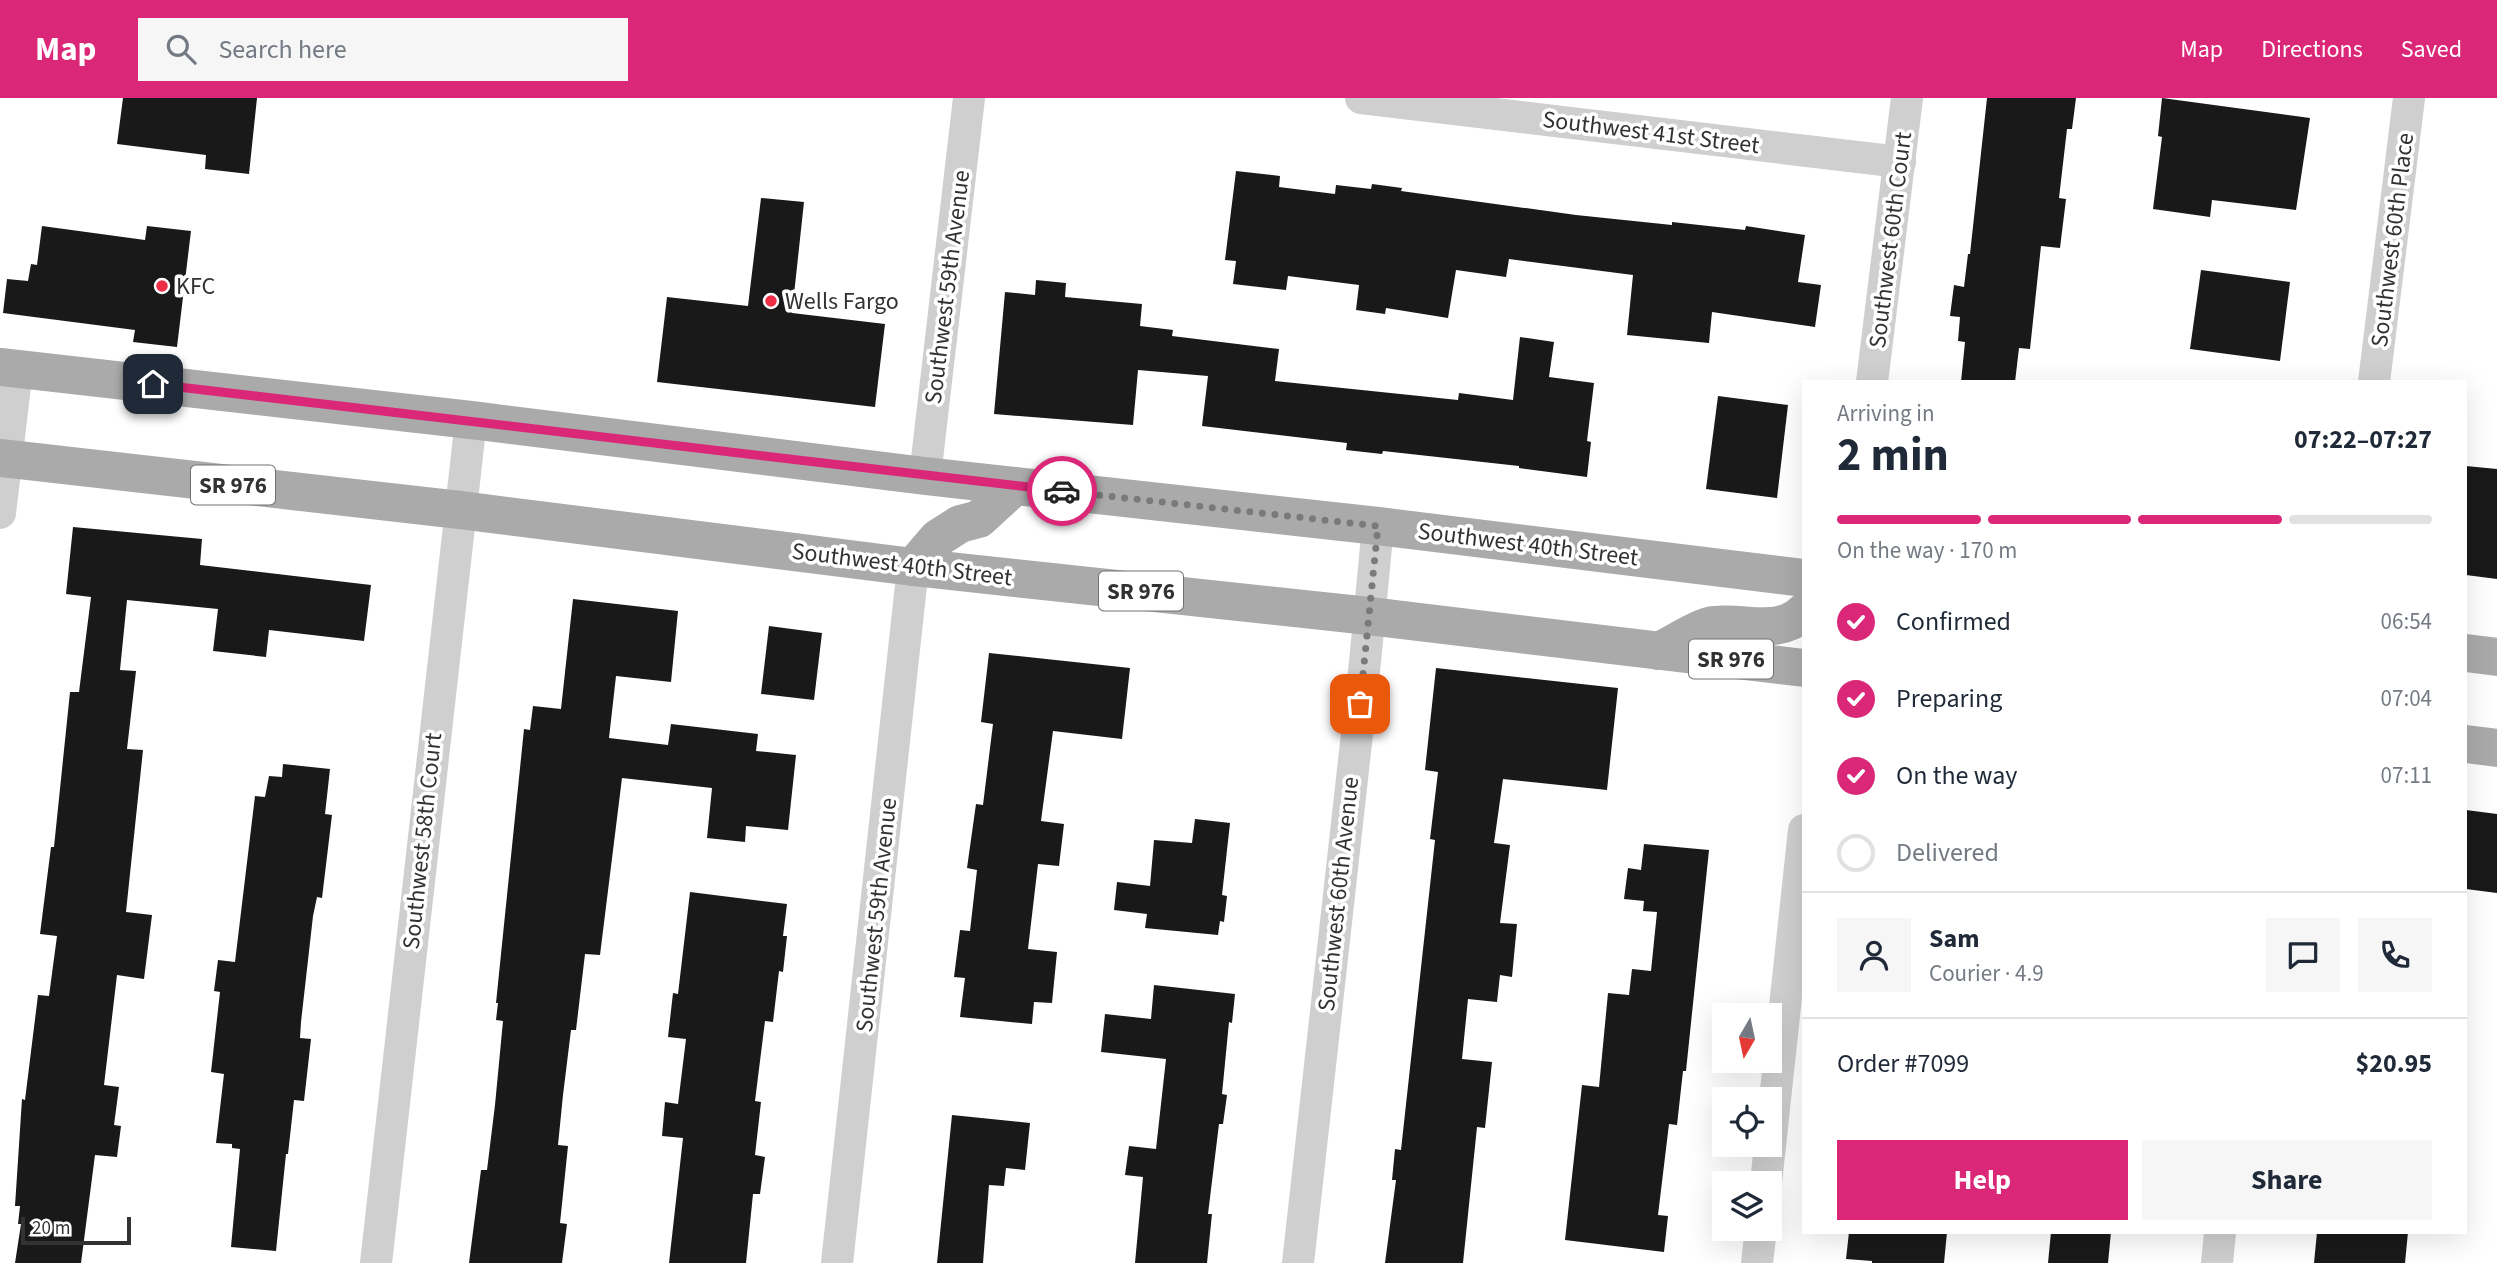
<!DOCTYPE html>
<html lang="en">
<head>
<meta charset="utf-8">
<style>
  body { margin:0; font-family:"Source Sans 3",sans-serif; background:#f6f6f7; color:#1f2937; height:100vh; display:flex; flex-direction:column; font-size:26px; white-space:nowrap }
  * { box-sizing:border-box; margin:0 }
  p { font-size:23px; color:#747a83 }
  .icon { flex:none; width:38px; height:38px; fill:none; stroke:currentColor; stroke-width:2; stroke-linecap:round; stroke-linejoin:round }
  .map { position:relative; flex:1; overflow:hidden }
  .sheet { position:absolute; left:1802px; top:282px; width:665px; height:854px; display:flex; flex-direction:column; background:#fff; border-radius:0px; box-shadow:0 7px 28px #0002 }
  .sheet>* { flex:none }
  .needle { width:46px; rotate:189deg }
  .buttons { position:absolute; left:1712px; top:905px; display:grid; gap:14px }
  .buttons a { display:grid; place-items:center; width:70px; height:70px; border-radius:0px; background:#fff; box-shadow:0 7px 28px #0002; font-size:35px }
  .scale { position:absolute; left:21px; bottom:18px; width:110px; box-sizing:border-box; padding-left:7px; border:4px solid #323232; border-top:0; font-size:19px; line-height:24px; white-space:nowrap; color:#323232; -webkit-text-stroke:5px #fff; paint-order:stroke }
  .pin { position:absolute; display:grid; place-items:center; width:60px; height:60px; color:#fff; margin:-30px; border-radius:14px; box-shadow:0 4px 10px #0006 }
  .courier { position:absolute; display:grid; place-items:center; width:70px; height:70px; margin:-35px; border:5px solid #db2777; border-radius:50%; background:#fff; color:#222; box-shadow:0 2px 9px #0007 }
  .head em { font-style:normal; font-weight:700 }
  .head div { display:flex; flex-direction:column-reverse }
  .head { display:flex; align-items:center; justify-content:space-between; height:119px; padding:0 35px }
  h1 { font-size:46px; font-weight:700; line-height:52px }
  .bar { display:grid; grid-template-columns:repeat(4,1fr); gap:10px 7px; align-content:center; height:84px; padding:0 35px }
  .bar i { height:9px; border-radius:5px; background:#e0e1e3 }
  .bar .current { background:#db2777 }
  .bar p { grid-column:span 4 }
  .line { display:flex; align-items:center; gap:18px; padding:0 35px; border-top:2px solid #e0e1e3 }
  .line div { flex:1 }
  .round { display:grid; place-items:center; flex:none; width:74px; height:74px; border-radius:0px; background:#f6f6f7 }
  ol { padding:0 35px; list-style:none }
  li { display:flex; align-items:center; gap:21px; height:77px }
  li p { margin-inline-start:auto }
  li .icon { padding:7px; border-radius:50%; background:#db2777; color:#fff; stroke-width:4 }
  li:last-child { color:#747a83 }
  li i { width:38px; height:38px; border:4px solid #e0e1e3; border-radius:50% }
  .cta { display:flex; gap:14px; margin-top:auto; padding:14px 35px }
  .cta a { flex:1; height:80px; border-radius:0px; background:#db2777; color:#fff; font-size:28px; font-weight:700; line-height:80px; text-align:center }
  .cta a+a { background:#f6f6f7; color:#1f2937 }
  header { display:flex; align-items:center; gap:42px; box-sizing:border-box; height:98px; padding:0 35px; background:#db2777; color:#fff }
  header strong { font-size:33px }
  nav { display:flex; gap:38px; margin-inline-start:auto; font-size:24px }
  .search { width:490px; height:63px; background:#f6f6f7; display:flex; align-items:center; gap:18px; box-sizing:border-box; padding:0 24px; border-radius:0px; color:#747a83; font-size:26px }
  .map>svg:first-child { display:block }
</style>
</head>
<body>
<header>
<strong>Map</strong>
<div class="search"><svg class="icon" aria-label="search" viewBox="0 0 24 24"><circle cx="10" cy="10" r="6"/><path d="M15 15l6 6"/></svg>Search here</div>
<nav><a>Map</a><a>Directions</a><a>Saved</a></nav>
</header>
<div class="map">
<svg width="2497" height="1165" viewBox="0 0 2497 1165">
  <rect width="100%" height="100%" fill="#fff"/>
  <g fill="#191919">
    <path d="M 123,0 L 257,0 L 249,76 L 205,71 L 206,57 L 117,46 Z"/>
    <path d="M 1987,0 L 2076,0 L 2072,31 L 2067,31 L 2059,100 L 2066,101 L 2060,150 L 2041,148 L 2030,251 L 2019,250 L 2015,284 L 1961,284 L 1965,244 L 1958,243 L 1960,219 L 1950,218 L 1954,187 L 1964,189 L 1968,156 L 1970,156 Z"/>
    <path d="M 2162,0 L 2310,20 L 2296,112 L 2212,102 L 2210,119 L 2153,111 L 2162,39 L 2158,38 Z"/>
    <path d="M 1236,73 L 1280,78 L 1279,89 L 1335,96 L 1336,87 L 1371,91 L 1372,86 L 1402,90 L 1401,93 L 1576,117 L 1672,127 L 1672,124 L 1745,132 L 1746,128 L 1805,137 L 1798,184 L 1821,187 L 1815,229 L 1712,214 L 1709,245 L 1627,237 L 1633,177 L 1509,161 L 1506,179 L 1456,172 L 1448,220 L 1386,210 L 1385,216 L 1356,212 L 1359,187 L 1288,178 L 1286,192 L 1233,186 L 1236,163 L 1225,162 Z"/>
    <path d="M 761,100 L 804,104 L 792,215 L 885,226 L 875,309 L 657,284 L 667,199 L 748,208 Z"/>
    <path d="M 42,128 L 145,142 L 147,128 L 191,133 L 177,249 L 133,244 L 135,232 L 3,215 L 7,181 L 28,183 L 31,166 L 37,167 Z"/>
    <path d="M 2201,172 L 2290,184 L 2280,263 L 2190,251 Z"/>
    <path d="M 1036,182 L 1066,185 L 1065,199 L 1142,206 L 1140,228 L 1173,232 L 1172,238 L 1279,251 L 1275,283 L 1458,302 L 1459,295 L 1513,302 L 1520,239 L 1554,244 L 1549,279 L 1594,285 L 1587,343 L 1591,344 L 1587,379 L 1519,370 L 1519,368 L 1383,353 L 1382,356 L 1346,352 L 1347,345 L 1202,328 L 1208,278 L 1138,272 L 1133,327 L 994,316 L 1005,194 L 1035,197 Z"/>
    <path d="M 1718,298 L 1788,307 L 1777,400 L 1706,391 Z"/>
    <path d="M 2466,368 L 2497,371 L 2497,481 L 2466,477 Z"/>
    <path d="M 73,429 L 202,441 L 200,467 L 371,487 L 364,543 L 269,532 L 266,559 L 213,553 L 218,511 L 127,502 L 120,572 L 136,573 L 127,651 L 143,652 L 126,814 L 152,817 L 144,881 L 117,877 L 104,987 L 119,989 L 114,1027 L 121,1028 L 117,1059 L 95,1057 L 81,1165 L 15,1165 L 21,1126 L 18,1126 L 20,1108 L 15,1108 L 22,1001 L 25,1002 L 38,897 L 49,898 L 57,838 L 40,836 L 51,749 L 54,749 L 70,594 L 79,594 L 91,499 L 66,496 Z"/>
    <path d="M 573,501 L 678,513 L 671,584 L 616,578 L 609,640 L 668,647 L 671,626 L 758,636 L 756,653 L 796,657 L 788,732 L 746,728 L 745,744 L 707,740 L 712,690 L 622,680 L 600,857 L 585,856 L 576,932 L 571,932 L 563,997 L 558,1047 L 568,1048 L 560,1125 L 567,1126 L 562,1165 L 469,1165 L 481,1072 L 487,1072 L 495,1007 L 503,923 L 496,922 L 498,905 L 496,905 L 524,631 L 530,632 L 533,608 L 561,611 Z"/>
    <path d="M 769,528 L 822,535 L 814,602 L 761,596 Z"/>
    <path d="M 989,555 L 1130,570 L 1122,641 L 1053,633 L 1041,723 L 1064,726 L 1059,768 L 1038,766 L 1028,851 L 1057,854 L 1052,905 L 1034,904 L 1032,926 L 960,919 L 965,880 L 954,879 L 960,832 L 970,833 L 977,772 L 967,770 L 976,706 L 983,707 L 993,626 L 981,624 Z"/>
    <path d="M 1436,570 L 1618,590 L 1607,692 L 1503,681 L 1494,745 L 1510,747 L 1500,825 L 1517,826 L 1512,879 L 1500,877 L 1497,904 L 1468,901 L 1462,961 L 1492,964 L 1485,1030 L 1477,1029 L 1463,1165 L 1385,1165 L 1396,1082 L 1392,1082 L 1395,1051 L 1401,1052 L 1435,742 L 1430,741 L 1438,674 L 1425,672 Z"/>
    <path d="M 283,666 L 330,671 L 325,716 L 332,717 L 322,800 L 317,799 L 313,818 L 301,924 L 300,940 L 311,941 L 304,1003 L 294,1002 L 288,1056 L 286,1056 L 276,1153 L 231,1149 L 240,1051 L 232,1050 L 232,1046 L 216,1045 L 224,976 L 211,974 L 220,894 L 214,893 L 218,862 L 235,864 L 255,698 L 265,699 L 269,678 L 282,679 Z"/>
    <path d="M 2466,712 L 2497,716 L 2497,795 L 2466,791 Z"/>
    <path d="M 1195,721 L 1230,725 L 1222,797 L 1227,798 L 1224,824 L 1220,823 L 1218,837 L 1145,830 L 1147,816 L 1114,812 L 1117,784 L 1150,788 L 1154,742 L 1192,745 Z"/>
    <path d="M 1644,746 L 1709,752 L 1686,973 L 1683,973 L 1677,1027 L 1669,1026 L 1658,1117 L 1668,1118 L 1664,1154 L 1565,1142 L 1582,987 L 1599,989 L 1608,895 L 1629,897 L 1632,871 L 1651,873 L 1657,814 L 1643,813 L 1644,803 L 1624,801 L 1628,770 L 1641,772 Z"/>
    <path d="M 690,794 L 787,806 L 783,838 L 787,838 L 783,874 L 779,873 L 773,924 L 765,923 L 755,1003 L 761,1004 L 755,1057 L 765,1059 L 760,1096 L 753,1096 L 746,1165 L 669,1165 L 683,1040 L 662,1038 L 665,1004 L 678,1006 L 686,941 L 668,939 L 673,895 L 678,896 Z"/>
    <path d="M 1154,887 L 1235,896 L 1232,925 L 1229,924 L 1222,996 L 1227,997 L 1223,1026 L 1219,1026 L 1208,1116 L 1212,1116 L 1207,1165 L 1135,1165 L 1143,1079 L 1125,1077 L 1129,1048 L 1156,1051 L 1166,961 L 1101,954 L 1105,916 L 1151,921 Z"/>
    <path d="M 952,1017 L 1030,1025 L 1025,1072 L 1006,1070 L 1004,1088 L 989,1087 L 983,1165 L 937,1165 Z"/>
    <path d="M 1849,1134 L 1947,1134 L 1944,1165 L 1872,1165 L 1872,1163 L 1846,1161 Z"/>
    <path d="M 2051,1134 L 2111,1134 L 2108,1165 L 2048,1165 Z"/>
    <path d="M 2317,1134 L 2408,1134 L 2405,1165 L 2314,1165 Z"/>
  </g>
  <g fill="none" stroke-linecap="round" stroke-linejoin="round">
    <g stroke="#cfcfcf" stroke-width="32">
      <path d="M 1361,0 L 1900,64"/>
      <path d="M 1872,284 L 1907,0"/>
      <path d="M 2374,284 L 2409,0"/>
      <path d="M 925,378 L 969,0"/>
      <path d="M 0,415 L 17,271"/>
      <path d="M 1766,1085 L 1804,732"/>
      <path d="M 376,1165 L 471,322"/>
      <path d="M 837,1165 L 913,469"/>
      <path d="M 1298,1165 L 1365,564 L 1378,428"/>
      <path d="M 1757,1165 L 1761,1130"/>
      <path d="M 2217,1165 L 2220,1134"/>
    </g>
    <g stroke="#aaa" stroke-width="38">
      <path d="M 0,269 L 471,322 L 925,378 L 1378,428 L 1804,480"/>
      <path d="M 0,360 L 460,412 L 913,469 L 1369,518 L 1804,570"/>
      <path d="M 913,469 L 938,440 L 960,426 L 979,421 L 1015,388"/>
      <path d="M 1659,553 C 1672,547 1701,528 1714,527 C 1746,523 1778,539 1804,514"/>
      <path d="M 2466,555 L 2497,559"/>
      <path d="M 2466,646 L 2497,650"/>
    </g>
  </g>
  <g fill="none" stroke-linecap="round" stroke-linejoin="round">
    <path stroke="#7a7a7a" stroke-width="7" stroke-dasharray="0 12.6" d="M 1062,393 L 1378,428 L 1360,606"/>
    <path stroke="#db2777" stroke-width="9" d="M 153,286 L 1062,393"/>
  </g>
  <g fill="#ee2e47" stroke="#fff" stroke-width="2.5">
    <circle cx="162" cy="188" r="7"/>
    <circle cx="771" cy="203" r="7"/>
  </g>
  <g text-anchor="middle" stroke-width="7" stroke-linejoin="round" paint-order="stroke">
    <g fill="#fff" stroke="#707070" stroke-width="2">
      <rect x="191" y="367.5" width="84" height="39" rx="5"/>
      <rect x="1099" y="473.5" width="84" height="39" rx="5"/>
      <rect x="1689" y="541.5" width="84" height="39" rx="5"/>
    </g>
    <g font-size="23" font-weight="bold" fill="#323232">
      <text x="233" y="395">SR 976</text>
      <text x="1141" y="501">SR 976</text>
      <text x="1731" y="569">SR 976</text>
    </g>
    <g font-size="24" fill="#323232" stroke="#fff">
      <text transform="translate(1651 34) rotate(7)" y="8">Southwest 41st Street</text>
      <text transform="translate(1890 142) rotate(-83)" y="8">Southwest 60th Court</text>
      <text transform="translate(2392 142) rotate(-83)" y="8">Southwest 60th Place</text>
      <text transform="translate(947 189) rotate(-83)" y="8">Southwest 59th Avenue</text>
      <text transform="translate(1528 446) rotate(7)" y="8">Southwest 40th Street</text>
      <text transform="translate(902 466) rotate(7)" y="8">Southwest 40th Street</text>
      <text transform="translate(422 743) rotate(-84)" y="8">Southwest 58th Court</text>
      <text transform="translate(1338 796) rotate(-84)" y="8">Southwest 60th Avenue</text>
      <text transform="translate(876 817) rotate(-84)" y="8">Southwest 59th Avenue</text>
    </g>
    <g font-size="24" fill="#323232" stroke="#fff" text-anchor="start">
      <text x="176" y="196">KFC</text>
      <text x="785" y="211">Wells Fargo</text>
    </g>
  </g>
</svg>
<div class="buttons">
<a><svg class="needle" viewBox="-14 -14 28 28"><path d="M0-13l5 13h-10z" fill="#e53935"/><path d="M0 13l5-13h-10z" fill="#747a83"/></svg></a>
<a><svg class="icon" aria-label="locate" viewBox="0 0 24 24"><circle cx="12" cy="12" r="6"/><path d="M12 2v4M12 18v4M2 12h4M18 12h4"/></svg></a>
<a><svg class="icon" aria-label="layers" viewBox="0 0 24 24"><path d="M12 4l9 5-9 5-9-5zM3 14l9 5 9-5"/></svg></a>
</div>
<div class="scale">20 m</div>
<div class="pin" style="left:1360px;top:606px;background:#ea580c"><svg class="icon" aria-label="bag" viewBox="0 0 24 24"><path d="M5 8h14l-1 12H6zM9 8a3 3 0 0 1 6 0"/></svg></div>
<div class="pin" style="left:153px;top:286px;background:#1f2937"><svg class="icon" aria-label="home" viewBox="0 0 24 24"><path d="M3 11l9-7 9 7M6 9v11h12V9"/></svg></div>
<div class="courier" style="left:1062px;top:393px"><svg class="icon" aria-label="car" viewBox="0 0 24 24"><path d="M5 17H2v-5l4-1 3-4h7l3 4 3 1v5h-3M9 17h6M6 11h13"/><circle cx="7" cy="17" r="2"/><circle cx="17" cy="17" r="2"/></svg></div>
<section class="sheet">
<div class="head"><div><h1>2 min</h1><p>Arriving in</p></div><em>07:22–07:27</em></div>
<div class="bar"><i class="current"></i><i class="current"></i><i class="current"></i><i></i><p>On the way · 170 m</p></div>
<ol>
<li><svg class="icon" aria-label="check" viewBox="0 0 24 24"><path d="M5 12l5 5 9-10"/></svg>Confirmed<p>06:54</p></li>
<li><svg class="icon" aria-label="check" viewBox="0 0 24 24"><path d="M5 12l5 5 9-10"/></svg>Preparing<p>07:04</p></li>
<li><svg class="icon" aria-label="check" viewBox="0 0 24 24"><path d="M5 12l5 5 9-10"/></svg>On the way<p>07:11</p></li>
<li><i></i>Delivered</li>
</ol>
<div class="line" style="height:126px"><a class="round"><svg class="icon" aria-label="person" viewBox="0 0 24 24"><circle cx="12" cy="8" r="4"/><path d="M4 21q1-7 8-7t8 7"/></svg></a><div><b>Sam</b><p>Courier · 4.9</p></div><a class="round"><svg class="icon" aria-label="chat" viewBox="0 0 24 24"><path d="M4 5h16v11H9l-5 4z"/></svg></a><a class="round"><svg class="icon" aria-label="phone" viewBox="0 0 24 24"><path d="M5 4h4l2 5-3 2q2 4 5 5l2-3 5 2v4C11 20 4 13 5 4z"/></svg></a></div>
<div class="line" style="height:91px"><div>Order #7099</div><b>$20.95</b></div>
<div class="cta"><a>Help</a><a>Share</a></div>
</section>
</div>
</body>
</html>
